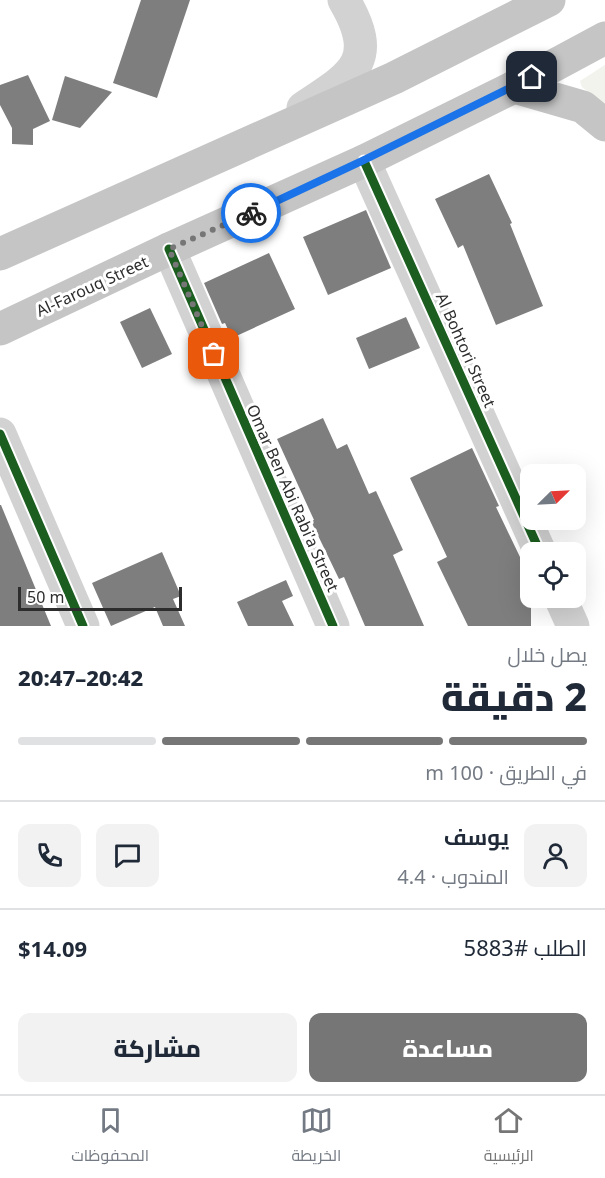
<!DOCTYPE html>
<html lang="ar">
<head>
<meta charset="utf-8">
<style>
  body { margin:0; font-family:"Noto Sans",Cairo,sans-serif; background:#f2f2f3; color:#1f2937; direction:rtl; height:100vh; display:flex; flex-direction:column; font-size:22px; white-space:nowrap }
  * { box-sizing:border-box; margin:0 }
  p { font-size:20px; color:#747a83 }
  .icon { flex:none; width:33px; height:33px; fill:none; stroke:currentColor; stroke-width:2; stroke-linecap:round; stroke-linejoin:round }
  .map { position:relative; height:626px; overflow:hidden; direction:ltr }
  .side { display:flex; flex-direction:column; background:#fff; flex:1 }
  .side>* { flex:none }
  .needle { width:39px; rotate:66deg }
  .buttons { position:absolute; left:520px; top:464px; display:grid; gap:12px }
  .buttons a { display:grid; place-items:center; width:66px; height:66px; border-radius:12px; background:#fff; box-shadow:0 6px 24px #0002; font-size:30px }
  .scale { position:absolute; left:18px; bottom:15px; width:164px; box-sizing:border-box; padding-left:6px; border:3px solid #2d2d2d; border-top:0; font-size:16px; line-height:21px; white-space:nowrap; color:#2d2d2d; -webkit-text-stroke:4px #fff; paint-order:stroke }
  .pin { position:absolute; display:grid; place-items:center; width:51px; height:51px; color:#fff; margin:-26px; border-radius:12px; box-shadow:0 3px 9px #0006 }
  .courier { position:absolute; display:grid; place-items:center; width:60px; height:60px; margin:-30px; border:4px solid #1a73e8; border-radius:50%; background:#fff; color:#222; box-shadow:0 2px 8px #0007 }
  .headline em { font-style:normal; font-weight:800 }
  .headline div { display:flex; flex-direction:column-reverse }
  .headline { display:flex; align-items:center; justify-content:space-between; height:102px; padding:0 18px }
  h1 { font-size:39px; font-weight:800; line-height:45px }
  .bar { display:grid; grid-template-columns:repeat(4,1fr); gap:9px 6px; align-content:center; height:72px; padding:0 18px }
  .bar i { height:8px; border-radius:4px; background:#e0e1e3 }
  .bar .current { background:#767676 }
  .bar p { grid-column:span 4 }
  .line { display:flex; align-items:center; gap:15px; padding:0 18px; border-top:2px solid #e0e1e3 }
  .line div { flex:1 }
  .round { display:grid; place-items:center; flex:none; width:63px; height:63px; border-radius:12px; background:#f2f2f3 }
  .button { display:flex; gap:12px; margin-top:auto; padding:12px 18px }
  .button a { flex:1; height:69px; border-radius:12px; background:#767676; color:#fff; font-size:24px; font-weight:800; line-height:69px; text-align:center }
  .button a+a { background:#f2f2f3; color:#1f2937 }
  .menu { display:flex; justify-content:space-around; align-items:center; height:84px; border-top:2px solid #e0e1e3; background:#fff; font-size:16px; color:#747a83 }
  .menu a { display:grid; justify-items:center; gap:3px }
  .menu .current { color:#767676 }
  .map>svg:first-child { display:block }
</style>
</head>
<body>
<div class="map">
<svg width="605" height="626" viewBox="0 0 605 626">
  <rect width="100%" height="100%" fill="#fff"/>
  <path fill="#f1f3ec" d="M 605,65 L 605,105 L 582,87 L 580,81 Z"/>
  <g fill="#7e7e7e">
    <path d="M 141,0 L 190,0 L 157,98 L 113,83 Z"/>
    <path d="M 28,75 L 50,121 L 33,129 L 33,145 L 12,144 L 12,128 L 0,105 L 0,85 Z"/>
    <path d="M 65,76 L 112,92 L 80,128 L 52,120 Z"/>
    <path d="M 489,174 L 512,223 L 510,224 L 543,306 L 496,325 L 463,245 L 458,248 L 435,199 Z"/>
    <path d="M 366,210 L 391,268 L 328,295 L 303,237 Z"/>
    <path d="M 269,253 L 295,309 L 232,338 L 225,323 L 222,324 L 204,283 Z"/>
    <path d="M 150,308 L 172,354 L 142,368 L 120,322 Z"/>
    <path d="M 406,317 L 420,348 L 369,369 L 356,338 Z"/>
    <path d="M 323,418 L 337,449 L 347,444 L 369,494 L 376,491 L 403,550 L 393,555 L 424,626 L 365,626 L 344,577 L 339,579 L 311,521 L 314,520 L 277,439 Z"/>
    <path d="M 472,448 L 499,506 L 496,507 L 531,580 L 531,626 L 468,626 L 437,562 L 447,557 L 410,478 Z"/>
    <path d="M 0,505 L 1,505 L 51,626 L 0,626 Z"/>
    <path d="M 162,552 L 181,596 L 173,599 L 185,626 L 163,626 L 155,607 L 111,626 L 92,583 Z"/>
    <path d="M 286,580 L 293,596 L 282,601 L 294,626 L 248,626 L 237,602 Z"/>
  </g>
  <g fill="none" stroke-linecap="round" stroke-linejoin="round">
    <g stroke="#d2d2d2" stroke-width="33">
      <path d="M 303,108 C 353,75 380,61 344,0"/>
      <path d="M 364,161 L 540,552"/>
      <path d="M 169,249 L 333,626"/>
      <path d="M 0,434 L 83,626"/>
      <path d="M 560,597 L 573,626"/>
    </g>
    <g stroke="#c5c5c5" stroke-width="33">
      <path d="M 514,87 L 583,107 L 605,125"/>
      <path d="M 0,254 L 394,78 L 549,0"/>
      <path d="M 0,329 L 169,249 L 364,161 L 514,87 L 605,38"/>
    </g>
    <defs>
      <g id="cycleway">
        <path d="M 364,161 L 540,552"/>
        <path d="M 169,249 L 333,626"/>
        <path d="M 0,434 L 83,626"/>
      </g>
    </defs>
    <use href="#cycleway" stroke="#fff" stroke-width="13"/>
    <use href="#cycleway" stroke="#1b5e20" stroke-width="9"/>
  </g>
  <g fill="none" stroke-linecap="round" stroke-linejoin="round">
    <path stroke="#767676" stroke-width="6" stroke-dasharray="0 10.8" d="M 214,354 L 169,249 L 251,213"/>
    <path stroke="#1a73e8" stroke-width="8" d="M 251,213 L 364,160 L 532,77"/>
  </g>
  <g text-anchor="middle" stroke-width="6" stroke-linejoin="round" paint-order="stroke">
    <g font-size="16" fill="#2d2d2d" stroke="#fff">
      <text transform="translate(92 286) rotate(-25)" y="6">Al-Farouq Street</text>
      <text transform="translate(466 350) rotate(66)" y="6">Al Bohtori Street</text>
      <text transform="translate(293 498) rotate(66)" y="6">Omar Ben Abi Rabi'a Street</text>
    </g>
  </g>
</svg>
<div class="buttons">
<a><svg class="needle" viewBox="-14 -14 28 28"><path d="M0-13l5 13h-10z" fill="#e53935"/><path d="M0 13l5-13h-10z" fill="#747a83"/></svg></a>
<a><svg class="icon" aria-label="locate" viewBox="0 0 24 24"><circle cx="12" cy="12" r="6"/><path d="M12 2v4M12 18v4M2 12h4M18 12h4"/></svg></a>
</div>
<div class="scale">50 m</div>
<div class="pin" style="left:214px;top:354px;background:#ea580c"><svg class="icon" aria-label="bag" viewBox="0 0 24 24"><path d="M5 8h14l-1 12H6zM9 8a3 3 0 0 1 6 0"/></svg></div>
<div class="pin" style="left:532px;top:77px;background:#1f2937"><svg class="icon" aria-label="home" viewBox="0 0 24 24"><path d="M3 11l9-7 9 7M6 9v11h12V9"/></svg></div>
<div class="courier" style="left:251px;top:213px"><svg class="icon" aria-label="bike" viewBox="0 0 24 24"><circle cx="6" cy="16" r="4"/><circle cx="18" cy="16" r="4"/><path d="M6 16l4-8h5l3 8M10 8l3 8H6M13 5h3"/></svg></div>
</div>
<section class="side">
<div class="headline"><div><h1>2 دقيقة</h1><p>يصل خلال</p></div><em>20:42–20:47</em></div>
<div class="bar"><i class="current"></i><i class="current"></i><i class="current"></i><i></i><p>في الطريق · 100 m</p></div>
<div class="line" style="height:108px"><a class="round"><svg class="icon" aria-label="person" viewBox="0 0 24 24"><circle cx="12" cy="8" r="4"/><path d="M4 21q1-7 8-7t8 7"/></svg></a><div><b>يوسف</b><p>المندوب · 4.4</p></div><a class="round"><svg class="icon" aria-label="chat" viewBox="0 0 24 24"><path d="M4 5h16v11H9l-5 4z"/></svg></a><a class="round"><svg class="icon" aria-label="phone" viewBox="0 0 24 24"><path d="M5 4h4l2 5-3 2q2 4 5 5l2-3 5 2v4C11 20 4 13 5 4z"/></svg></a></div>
<div class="line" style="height:78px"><div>الطلب #5883</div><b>$14.09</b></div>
<div class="button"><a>مساعدة</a><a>مشاركة</a></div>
</section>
<nav class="menu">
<a class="current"><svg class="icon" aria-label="home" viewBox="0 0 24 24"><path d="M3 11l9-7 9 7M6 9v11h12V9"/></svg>الرئيسية</a>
<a><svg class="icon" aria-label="map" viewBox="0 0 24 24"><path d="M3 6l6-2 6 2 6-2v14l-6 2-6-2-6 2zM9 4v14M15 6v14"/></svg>الخريطة</a>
<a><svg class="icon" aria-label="saved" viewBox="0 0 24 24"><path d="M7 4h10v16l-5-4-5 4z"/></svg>المحفوظات</a>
</nav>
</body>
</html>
